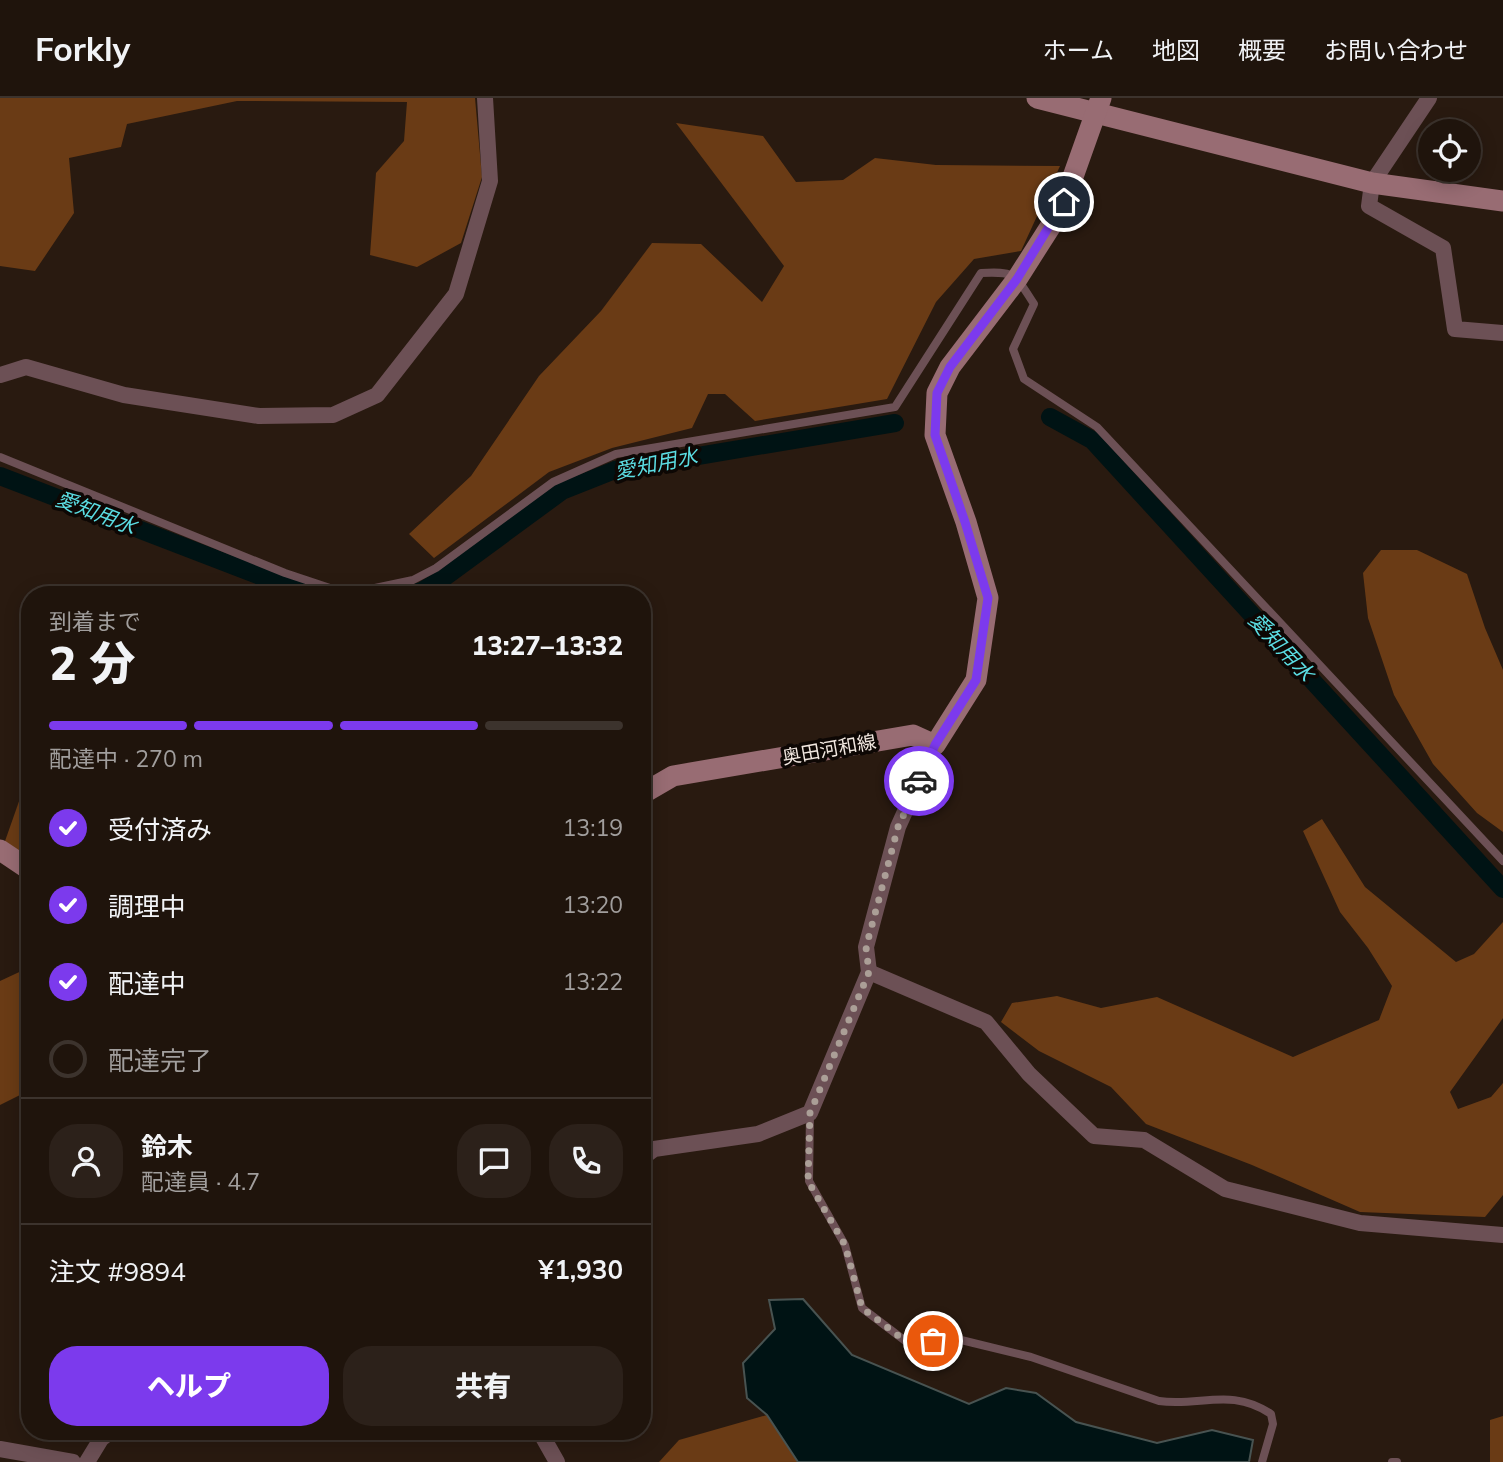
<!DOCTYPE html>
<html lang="ja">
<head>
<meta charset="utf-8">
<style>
  body { margin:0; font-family:Mulish,"Noto Sans JP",sans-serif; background:#2c211a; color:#f1f3f6; height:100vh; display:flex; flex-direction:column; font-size:26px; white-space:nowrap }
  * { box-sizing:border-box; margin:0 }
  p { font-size:23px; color:#a19e9d }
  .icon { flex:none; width:38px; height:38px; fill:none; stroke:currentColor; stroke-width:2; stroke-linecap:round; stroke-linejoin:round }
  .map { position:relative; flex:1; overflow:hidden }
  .sheet { position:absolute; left:21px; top:488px; width:630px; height:854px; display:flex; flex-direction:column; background:#1f140c; border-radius:28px; box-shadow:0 4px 18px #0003,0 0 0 2px #3c332d }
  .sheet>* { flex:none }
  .controls { position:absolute; left:1418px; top:21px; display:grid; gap:14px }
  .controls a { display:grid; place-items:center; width:63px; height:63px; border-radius:50%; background:#1f140c; box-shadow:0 4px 18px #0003,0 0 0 2px #3c332d; font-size:35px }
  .pin { position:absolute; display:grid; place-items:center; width:60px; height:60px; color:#fff; margin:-30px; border:4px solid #fff; border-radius:50%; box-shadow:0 2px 7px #0007 }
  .courier { position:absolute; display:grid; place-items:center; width:70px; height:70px; margin:-35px; border:5px solid #7c3aed; border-radius:50%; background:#fff; color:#222; box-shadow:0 2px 9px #0007 }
  .head em { font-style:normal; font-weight:800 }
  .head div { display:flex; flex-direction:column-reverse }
  .head { display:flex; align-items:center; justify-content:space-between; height:119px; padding:0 28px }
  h1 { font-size:46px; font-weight:800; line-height:52px }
  .bar { display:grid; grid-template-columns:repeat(4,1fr); gap:10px 7px; align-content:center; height:84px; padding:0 28px }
  .bar i { height:9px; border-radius:5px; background:#3c332d }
  .bar .selected { background:#7c3aed }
  .bar p { grid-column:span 4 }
  .line { display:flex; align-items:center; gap:18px; padding:0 28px; border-top:2px solid #3c332d }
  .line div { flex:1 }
  .round { display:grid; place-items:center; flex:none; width:74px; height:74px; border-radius:28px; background:#2c211a }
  ol { padding:0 28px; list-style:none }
  li { display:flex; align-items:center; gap:21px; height:77px }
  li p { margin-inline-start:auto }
  li .icon { padding:7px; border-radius:50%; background:#7c3aed; color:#fff; stroke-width:4 }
  li:last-child { color:#a19e9d }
  li i { width:38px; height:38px; border:4px solid #3c332d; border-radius:50% }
  .button { display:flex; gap:14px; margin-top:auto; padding:14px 28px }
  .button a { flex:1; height:80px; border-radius:28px; background:#7c3aed; color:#fff; font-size:28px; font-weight:800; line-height:80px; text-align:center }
  .button a+a { background:#2c211a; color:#f1f3f6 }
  header { display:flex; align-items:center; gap:42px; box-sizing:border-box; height:98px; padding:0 35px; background:#1f140c; border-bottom:2px solid #3c332d }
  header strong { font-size:33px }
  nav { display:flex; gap:38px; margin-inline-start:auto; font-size:24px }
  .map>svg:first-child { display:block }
</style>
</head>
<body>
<header>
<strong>Forkly</strong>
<nav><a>ホーム</a><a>地図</a><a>概要</a><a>お問い合わせ</a></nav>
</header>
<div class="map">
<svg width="1503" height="1364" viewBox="0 0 1503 1364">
  <rect width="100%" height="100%" fill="#291a10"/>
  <g fill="#6a3b15">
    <path d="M 0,0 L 475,0 L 482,79 L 461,145 L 417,169 L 370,157 L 376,75 L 404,43 L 407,4 L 237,3 L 127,26 L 121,49 L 69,60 L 74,115 L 35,173 L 0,168 Z"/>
    <path d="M 676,25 L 763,38 L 796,84 L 843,82 L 875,60 L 936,67 L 1060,68 L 1021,153 L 974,161 L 936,204 L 887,301 L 755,323 L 725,296 L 708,296 L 692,330 L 612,350 L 549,374 L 434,460 L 409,436 L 471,378 L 539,278 L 601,213 L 652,145 L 701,146 L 762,204 L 784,168 Z"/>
    <path d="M 1381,452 L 1417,452 L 1467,476 L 1485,530 L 1503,572 L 1503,734 L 1477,715 L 1433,666 L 1394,597 L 1368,520 L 1363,475 Z"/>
    <path d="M 30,672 L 30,762 L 4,746 Z"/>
    <path d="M 1322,721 L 1365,789 L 1456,864 L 1474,856 L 1503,824 L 1503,920 L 1450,994 L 1458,1011 L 1491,999 L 1503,985 L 1503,1097 L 1485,1119 L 1360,1114 L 1252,1067 L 1146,1026 L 1111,989 L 1039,953 L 1001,924 L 1012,905 L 1057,898 L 1101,910 L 1157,899 L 1293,959 L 1379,922 L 1392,888 L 1368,850 L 1340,814 L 1303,733 Z"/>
    <path d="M 30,869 L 30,992 L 0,1007 L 0,883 Z"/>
    <path d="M 767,1317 L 798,1364 L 659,1364 L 679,1342 Z"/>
    <path d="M 1503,1318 L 1503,1364 L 1490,1364 L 1490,1322 Z"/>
  </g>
  <path fill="#001314" stroke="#485351" stroke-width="2" d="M 803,1201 L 852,1257 L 969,1306 L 1006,1290 L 1036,1295 L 1076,1324 L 1157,1345 L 1212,1332 L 1253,1342 L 1249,1364 L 798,1364 L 767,1317 L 747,1300 L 743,1265 L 775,1231 L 769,1202 Z"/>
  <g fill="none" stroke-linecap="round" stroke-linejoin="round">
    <g stroke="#001314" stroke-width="18">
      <path d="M 1050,319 L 1092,342 L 1503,791"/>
      <path d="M 0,378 L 310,497"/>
      <path d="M 407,497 L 422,493 L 445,479 L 562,393 L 615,372 L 895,325"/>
    </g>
    <g stroke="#6c5055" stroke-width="8">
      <path d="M 0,359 L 285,475 L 330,490 L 375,490 L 413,482 L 436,470 L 553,384 L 616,356 L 895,309 L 981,175 C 1017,173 1015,177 1034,206 L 1013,251 L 1024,281 L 1097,329 L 1503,763"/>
      <path d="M 810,1015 L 809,1083 L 845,1147 L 862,1210 L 908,1245 L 957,1241 L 1031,1259 L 1159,1303 C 1200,1309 1231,1289 1271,1316 L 1273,1326 L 1262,1364"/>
      <path d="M 1392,1364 L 1397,1364"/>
    </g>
    <g stroke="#6c5055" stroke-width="16">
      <path d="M 1429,0 L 1372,85 L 1369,108 L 1443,150 L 1455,231 L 1503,235"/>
      <path d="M 0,277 L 26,269 L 124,297 L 259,318 L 333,317 L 377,297 L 456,196 L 490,83 L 485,0"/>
      <path d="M 869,874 L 986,924 L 1029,976 L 1094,1038 L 1144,1042 L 1225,1091 L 1360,1125 L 1503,1137"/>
      <path d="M 642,1060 L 654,1051 L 758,1036 L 810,1015 L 869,874 L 866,849 L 898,729 L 935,647"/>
      <path d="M 540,1334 L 557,1364"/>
      <path d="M 0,1351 L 73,1364"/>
      <path d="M 87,1364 L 101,1341 L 110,1334"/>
    </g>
    <g stroke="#986c73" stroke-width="21">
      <path d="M 1037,0 L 1372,85 L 1503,103"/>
      <path d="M 642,696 L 673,678 L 913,637 L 935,647 L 976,582 L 988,500 L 966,424 L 935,337 L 937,295 L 950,269 L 1017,181 L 1052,126 L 1064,104 L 1101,0"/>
      <path d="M 0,752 L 30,772"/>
    </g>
  </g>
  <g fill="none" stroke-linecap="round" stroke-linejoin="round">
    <path stroke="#ab9f97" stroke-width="7" stroke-dasharray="0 12.6" d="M 919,683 L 898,729 L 879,801 L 866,849 L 869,874 L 810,1015 L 808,1083 L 845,1147 L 862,1210 L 908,1245 L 933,1243"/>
    <path stroke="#7c3aed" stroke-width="9" d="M 919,683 L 935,647 L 976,582 L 988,500 L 965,424 L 935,337 L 937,295 L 950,269 L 1017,181 L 1064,104"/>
  </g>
  <g text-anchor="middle" stroke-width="7" stroke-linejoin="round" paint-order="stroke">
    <g font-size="19" fill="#f1e7e0" stroke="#0d0704">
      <text transform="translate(829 651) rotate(-10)" y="7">奥田河和線</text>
    </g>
    <g font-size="21" font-style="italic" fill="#5bdde3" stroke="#0d0704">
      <text transform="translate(656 366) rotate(-11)" y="7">愛知用水</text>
      <text transform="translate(96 415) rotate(21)" y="7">愛知用水</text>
      <text transform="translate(1281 549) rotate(47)" y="7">愛知用水</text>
    </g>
  </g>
</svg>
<div class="controls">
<a><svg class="icon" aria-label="locate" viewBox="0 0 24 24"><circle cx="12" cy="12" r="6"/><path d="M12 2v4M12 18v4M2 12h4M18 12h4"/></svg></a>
</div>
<div class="pin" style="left:933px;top:1243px;background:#ea580c"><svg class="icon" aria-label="bag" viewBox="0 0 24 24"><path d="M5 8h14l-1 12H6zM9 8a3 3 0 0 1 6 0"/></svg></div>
<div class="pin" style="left:1064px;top:104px;background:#1f2937"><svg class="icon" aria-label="home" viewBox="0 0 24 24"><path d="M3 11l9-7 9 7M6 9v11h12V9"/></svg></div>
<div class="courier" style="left:919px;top:683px"><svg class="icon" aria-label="car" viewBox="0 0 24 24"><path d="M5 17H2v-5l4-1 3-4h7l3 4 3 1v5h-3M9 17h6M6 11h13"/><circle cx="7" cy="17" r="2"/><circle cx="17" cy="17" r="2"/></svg></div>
<section class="sheet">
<div class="head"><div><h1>2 分</h1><p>到着まで</p></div><em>13:27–13:32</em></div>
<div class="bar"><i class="selected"></i><i class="selected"></i><i class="selected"></i><i></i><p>配達中 · 270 m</p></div>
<ol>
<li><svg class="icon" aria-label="check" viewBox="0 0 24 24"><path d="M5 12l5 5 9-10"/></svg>受付済み<p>13:19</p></li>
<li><svg class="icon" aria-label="check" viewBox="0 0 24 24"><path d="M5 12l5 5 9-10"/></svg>調理中<p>13:20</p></li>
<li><svg class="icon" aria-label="check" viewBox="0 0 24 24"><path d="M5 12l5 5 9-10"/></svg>配達中<p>13:22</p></li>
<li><i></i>配達完了</li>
</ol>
<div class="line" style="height:126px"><a class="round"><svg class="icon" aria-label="person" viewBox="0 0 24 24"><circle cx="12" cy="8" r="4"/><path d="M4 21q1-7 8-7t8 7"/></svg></a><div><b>鈴木</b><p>配達員 · 4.7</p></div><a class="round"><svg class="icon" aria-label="chat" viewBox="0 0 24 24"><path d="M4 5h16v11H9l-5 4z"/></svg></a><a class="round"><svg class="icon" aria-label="phone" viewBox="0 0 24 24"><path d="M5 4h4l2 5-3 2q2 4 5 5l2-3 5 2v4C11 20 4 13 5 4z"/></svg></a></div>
<div class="line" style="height:91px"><div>注文 #9894</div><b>¥1,930</b></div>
<div class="button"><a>ヘルプ</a><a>共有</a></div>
</section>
</div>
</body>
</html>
